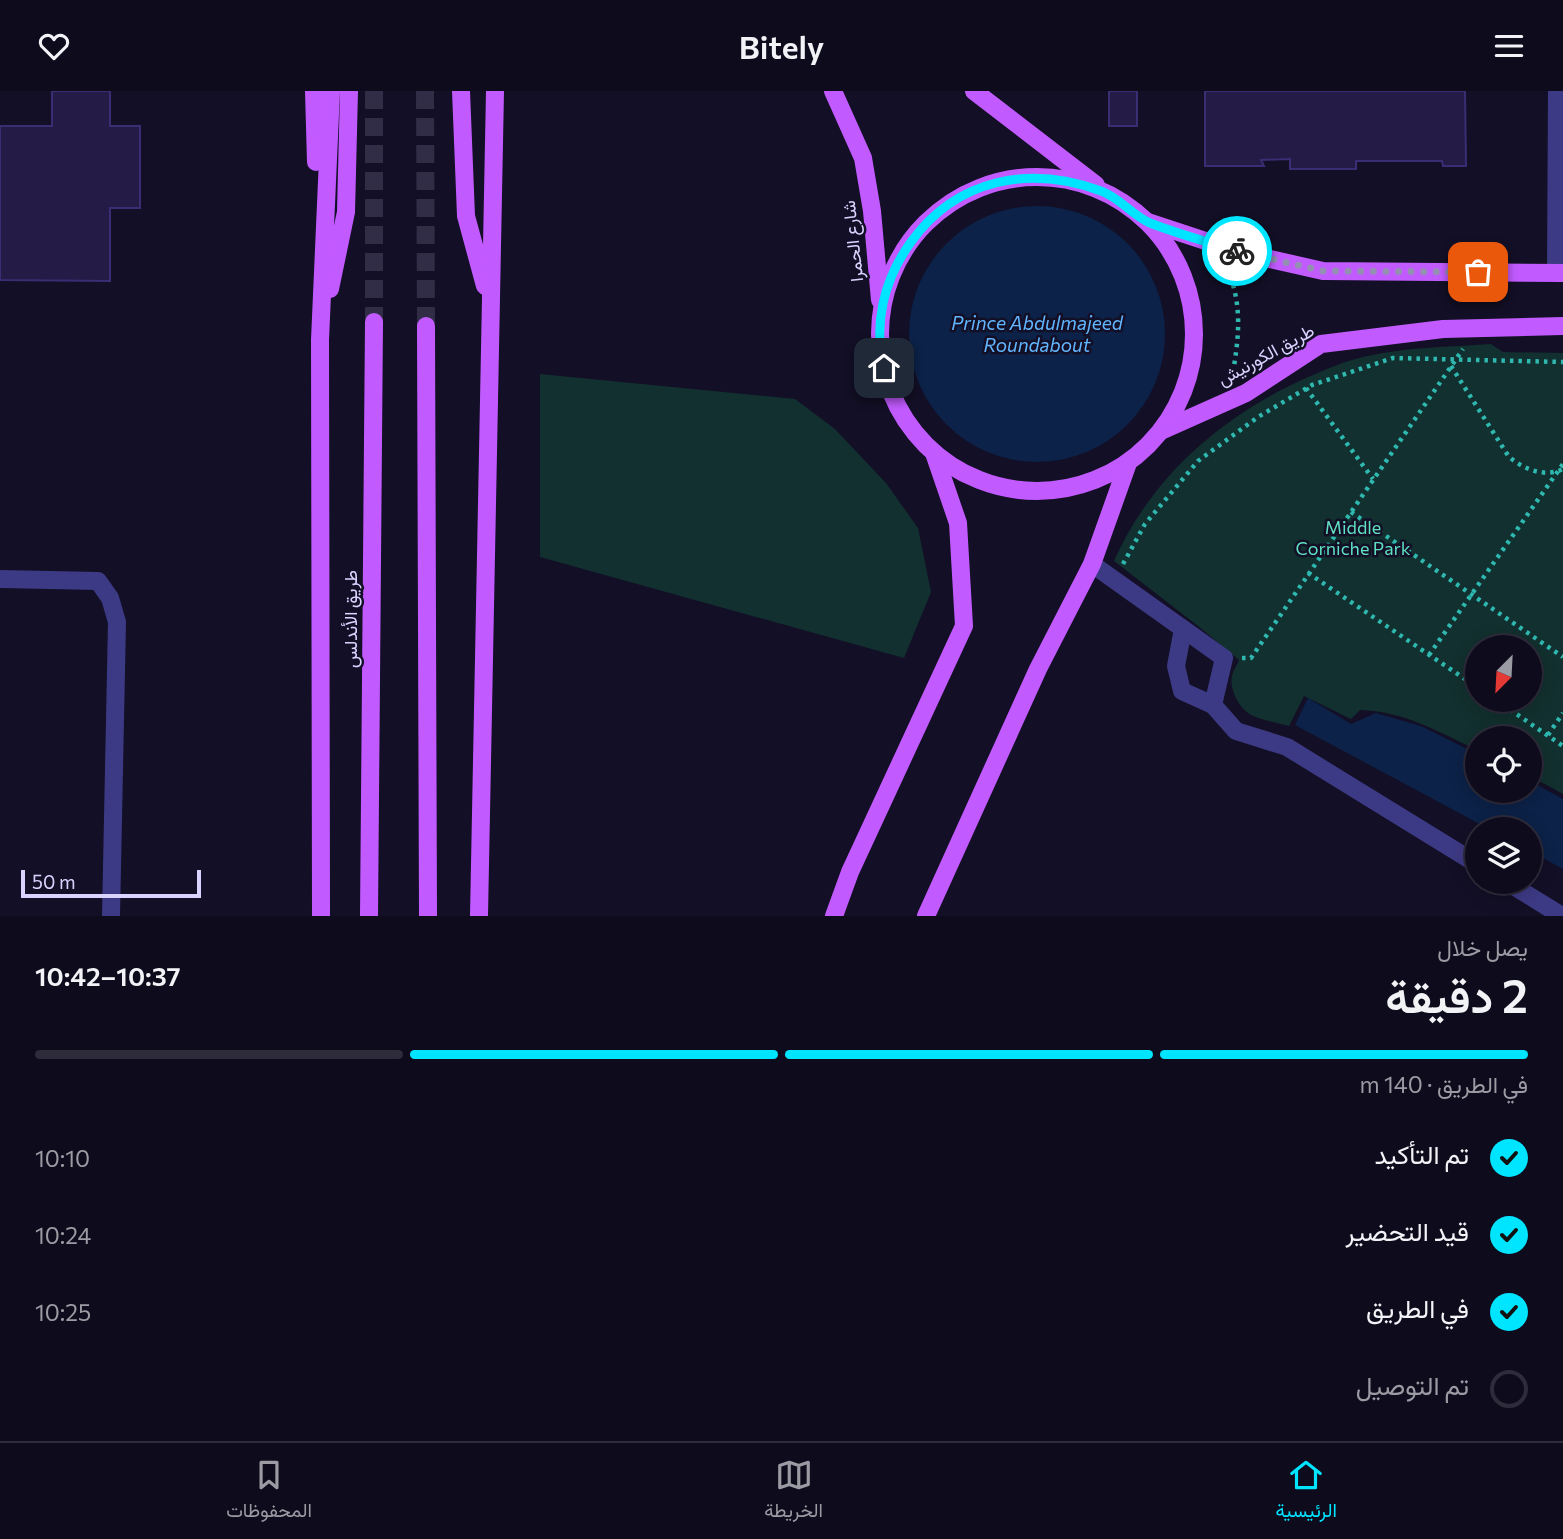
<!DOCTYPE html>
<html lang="ar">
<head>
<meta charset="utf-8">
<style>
  body { margin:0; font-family:Commissioner,Vazirmatn,sans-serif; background:#171425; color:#f1f3f6; direction:rtl; height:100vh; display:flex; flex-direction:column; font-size:26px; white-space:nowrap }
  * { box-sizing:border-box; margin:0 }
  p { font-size:23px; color:#9b9ba3 }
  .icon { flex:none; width:38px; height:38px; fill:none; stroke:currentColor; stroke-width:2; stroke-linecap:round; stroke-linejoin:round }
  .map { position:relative; height:825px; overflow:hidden; direction:ltr }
  .details { display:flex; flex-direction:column; background:#0e0b1c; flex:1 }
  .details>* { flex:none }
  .needle { width:46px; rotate:204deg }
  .buttons { position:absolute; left:1465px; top:544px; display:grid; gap:14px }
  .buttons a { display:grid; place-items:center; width:77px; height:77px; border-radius:50%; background:#0e0b1c; box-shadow:0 4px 18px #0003,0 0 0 2px #2e2b3b; font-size:35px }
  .scale { position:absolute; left:21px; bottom:18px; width:180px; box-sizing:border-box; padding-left:7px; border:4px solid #d9d4ff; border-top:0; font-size:19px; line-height:24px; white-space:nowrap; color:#d9d4ff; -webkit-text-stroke:5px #130f26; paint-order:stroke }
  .pin { position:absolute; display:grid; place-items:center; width:60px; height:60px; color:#fff; margin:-30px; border-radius:14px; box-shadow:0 4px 10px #0006 }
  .courier { position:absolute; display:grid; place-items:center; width:70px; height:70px; margin:-35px; border:5px solid #00e5ff; border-radius:50%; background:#fff; color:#222; box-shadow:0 2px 9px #0007 }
  .summary em { font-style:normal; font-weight:600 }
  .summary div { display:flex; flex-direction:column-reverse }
  .summary { display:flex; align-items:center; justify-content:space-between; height:119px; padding:0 35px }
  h1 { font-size:46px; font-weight:600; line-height:52px }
  .bar { display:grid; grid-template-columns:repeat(4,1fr); gap:10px 7px; align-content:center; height:84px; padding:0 35px }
  .bar i { height:9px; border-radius:5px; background:#2e2b3b }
  .bar .active { background:#00e5ff }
  .bar p { grid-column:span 4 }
  ol { padding:0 35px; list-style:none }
  li { display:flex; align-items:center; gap:21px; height:77px }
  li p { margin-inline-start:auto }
  li .icon { padding:7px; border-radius:50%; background:#00e5ff; color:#111; stroke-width:4 }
  li:last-child { color:#9b9ba3 }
  li i { width:38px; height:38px; border:4px solid #2e2b3b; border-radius:50% }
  header { display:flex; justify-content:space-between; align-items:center; height:91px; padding:0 35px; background:#0e0b1c; font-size:32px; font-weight:600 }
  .menu { display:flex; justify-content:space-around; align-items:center; height:98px; border-top:2px solid #2e2b3b; background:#0e0b1c; font-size:19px; color:#9b9ba3 }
  .menu a { display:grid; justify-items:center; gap:4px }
  .menu .active { color:#00e5ff }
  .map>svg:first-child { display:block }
</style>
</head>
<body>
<header><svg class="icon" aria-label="menu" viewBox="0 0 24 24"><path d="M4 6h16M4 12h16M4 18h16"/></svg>Bitely<svg class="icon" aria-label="heart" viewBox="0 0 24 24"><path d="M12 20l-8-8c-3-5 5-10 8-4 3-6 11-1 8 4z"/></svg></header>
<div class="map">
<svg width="1563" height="825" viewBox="0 0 1563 825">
  <rect width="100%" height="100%" fill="#130f26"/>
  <g fill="#12302f" fill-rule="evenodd">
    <path d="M 1491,253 L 1503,261 L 1563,262 L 1563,703 L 1530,685 L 1530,648 L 1477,648 L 1477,659 C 1439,641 1403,620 1360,619 L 1351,628 L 1304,605 L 1289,635 C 1277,632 1262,629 1251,624 C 1239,617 1229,598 1232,585 C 1233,580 1237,574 1239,569 L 1198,535 L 1114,470 C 1152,384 1226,321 1313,284 C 1329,277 1346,270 1363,266 C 1405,256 1448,256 1491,253 ZM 1477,556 L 1530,556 L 1530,609 L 1477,609 Z"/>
    <path d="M 540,283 L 795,308 L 835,338 L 886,392 L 918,437 L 931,501 L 904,567 L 540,466 Z"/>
  </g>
  <g fill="#0c2248">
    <circle cx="1037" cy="243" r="128"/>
    <path d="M 1308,607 L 1351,633 L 1376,622 L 1421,635 L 1477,663 L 1477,700 L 1530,700 L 1530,690 L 1563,708 L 1563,778 L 1530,760 L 1530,738 L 1489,738 L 1295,634 Z"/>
  </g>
  <g fill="#241b47" stroke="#3b2d73" stroke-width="2">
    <path d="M 52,0 L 110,0 L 110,35 L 140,35 L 140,117 L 110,117 L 110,190 L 0,189 L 0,35 L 52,35 Z"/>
    <rect x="1109" y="0" width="28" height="35"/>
    <path d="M 1205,0 L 1465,0 L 1466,75 L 1443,75 L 1442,70 L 1356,70 L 1356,78 L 1290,78 L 1290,68 L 1261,69 L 1264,75 L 1205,75 Z"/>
  </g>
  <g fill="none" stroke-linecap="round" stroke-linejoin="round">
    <g stroke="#312d47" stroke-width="18" stroke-dasharray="18 9" stroke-linecap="butt">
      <path d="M 374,0 L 374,231"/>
      <path d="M 425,0 L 426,235"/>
    </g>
    <g stroke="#2fb8b0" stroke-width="4.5" stroke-dasharray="3.5 5" stroke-linecap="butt">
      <path d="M 1231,178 L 1229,182 C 1242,215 1239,246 1233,281 L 1235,286"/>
      <path d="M 1451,275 L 1509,366 C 1524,378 1544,387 1563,378"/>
      <path d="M 1306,297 L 1373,388"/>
      <path d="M 1351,421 L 1563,566"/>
      <path d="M 1123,473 L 1145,433 L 1198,370 L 1258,326 L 1312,294 L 1393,267 L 1563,271"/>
      <path d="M 1308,482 L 1477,596"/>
      <path d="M 1429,564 L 1563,373"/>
      <path d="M 1242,567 L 1251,567 L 1463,258"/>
      <path d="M 1496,609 L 1563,655"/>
      <path d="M 1548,644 L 1563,622"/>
    </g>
    <g stroke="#3d3a85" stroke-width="18">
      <path d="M 1556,182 L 1557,0"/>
      <path d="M 1092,473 L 1224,567 L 1213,614 L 1236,640 L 1287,656 L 1477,773"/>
      <path d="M 0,488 L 98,490 L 110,507 L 117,531 L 111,825"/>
      <path d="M 1183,538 L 1176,575 L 1182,600 L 1213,614"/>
      <path d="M 1507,791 L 1562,825"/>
    </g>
    <g stroke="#c25bff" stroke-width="18">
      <path d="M 314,0 L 316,71"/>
      <path d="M 461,0 L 466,125 L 485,195"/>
      <path d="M 833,0 L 863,67 L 872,120 L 880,209"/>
      <path d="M 974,0 L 1096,94"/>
      <circle cx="1037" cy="243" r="157"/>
      <path d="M 1148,131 L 1239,161 L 1323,180 L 1563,182"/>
      <path d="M 330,198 L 346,121 L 349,0"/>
      <path d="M 426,235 L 428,825"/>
      <path d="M 1163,339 L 1246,302 L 1321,253 L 1443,238 L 1563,235"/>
      <path d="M 321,825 L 320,249 L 331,0"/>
      <path d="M 369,825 L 374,231"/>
      <path d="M 479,825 L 495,0"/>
      <path d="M 834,825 L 850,781 L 964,535 L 958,432 L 934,362"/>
      <path d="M 926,825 L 1038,578 L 1092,473 L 1128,372"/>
    </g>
  </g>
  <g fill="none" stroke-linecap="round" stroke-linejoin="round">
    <path stroke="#948fb3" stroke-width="7" stroke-dasharray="0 12.6" d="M 1237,160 L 1323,180 L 1478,181"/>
    <path stroke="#00e5ff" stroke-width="9" d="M 884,277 C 873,233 884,188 911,151 C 957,87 1030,74 1101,100 C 1119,106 1133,125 1150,132 C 1178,143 1208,151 1237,160"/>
  </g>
  <g text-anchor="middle" stroke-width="5" stroke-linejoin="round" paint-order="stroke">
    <g font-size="18" fill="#d9d4ff" stroke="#130f26">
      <text transform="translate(853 150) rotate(-96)" y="6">شارع الحمرا</text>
      <text transform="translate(1266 264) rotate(-29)" y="6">طريق الكورنيش</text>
      <text transform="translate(351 528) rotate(-90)" y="6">طريق الأندلس</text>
    </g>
    <g font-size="18" fill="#5fe0c0" stroke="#130f26">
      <text x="1353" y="443">Middle<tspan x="1353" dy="21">Corniche Park</tspan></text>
    </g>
    <g font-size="19" font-style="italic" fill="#62b6ff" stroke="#130f26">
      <text x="1037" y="239">Prince Abdulmajeed<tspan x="1037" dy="22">Roundabout</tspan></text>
    </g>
  </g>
</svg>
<div class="buttons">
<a><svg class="needle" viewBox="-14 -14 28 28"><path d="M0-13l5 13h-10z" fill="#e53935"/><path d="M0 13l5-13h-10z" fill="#9b9ba3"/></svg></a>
<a><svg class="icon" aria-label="locate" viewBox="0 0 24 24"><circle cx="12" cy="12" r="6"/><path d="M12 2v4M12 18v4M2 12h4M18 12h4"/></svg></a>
<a><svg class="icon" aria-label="layers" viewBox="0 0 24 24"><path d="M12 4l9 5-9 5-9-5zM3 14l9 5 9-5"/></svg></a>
</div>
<div class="scale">50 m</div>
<div class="pin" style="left:1478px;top:181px;background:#ea580c"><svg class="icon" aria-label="bag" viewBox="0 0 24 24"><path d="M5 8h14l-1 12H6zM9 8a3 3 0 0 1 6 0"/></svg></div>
<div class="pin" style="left:884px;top:277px;background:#1f2937"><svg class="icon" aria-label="home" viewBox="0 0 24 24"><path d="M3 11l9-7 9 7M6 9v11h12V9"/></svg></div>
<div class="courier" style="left:1237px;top:160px"><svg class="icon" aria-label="bike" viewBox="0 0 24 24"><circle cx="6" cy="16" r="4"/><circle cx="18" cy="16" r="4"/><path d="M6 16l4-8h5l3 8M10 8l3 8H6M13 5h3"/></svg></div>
</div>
<section class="details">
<div class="summary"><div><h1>2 دقيقة</h1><p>يصل خلال</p></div><em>10:37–10:42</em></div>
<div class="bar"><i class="active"></i><i class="active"></i><i class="active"></i><i></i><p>في الطريق · 140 m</p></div>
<ol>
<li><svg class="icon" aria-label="check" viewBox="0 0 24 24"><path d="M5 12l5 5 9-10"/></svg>تم التأكيد<p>10:10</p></li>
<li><svg class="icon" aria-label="check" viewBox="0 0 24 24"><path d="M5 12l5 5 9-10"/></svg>قيد التحضير<p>10:24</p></li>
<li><svg class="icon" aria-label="check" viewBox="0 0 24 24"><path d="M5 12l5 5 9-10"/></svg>في الطريق<p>10:25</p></li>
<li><i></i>تم التوصيل</li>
</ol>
</section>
<nav class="menu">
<a class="active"><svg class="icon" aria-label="home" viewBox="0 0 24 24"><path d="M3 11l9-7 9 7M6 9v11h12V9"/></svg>الرئيسية</a>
<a><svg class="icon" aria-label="map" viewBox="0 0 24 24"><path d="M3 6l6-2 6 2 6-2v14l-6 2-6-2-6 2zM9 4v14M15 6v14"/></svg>الخريطة</a>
<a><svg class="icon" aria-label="saved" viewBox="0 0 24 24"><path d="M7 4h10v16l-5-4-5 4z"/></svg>المحفوظات</a>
</nav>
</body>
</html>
